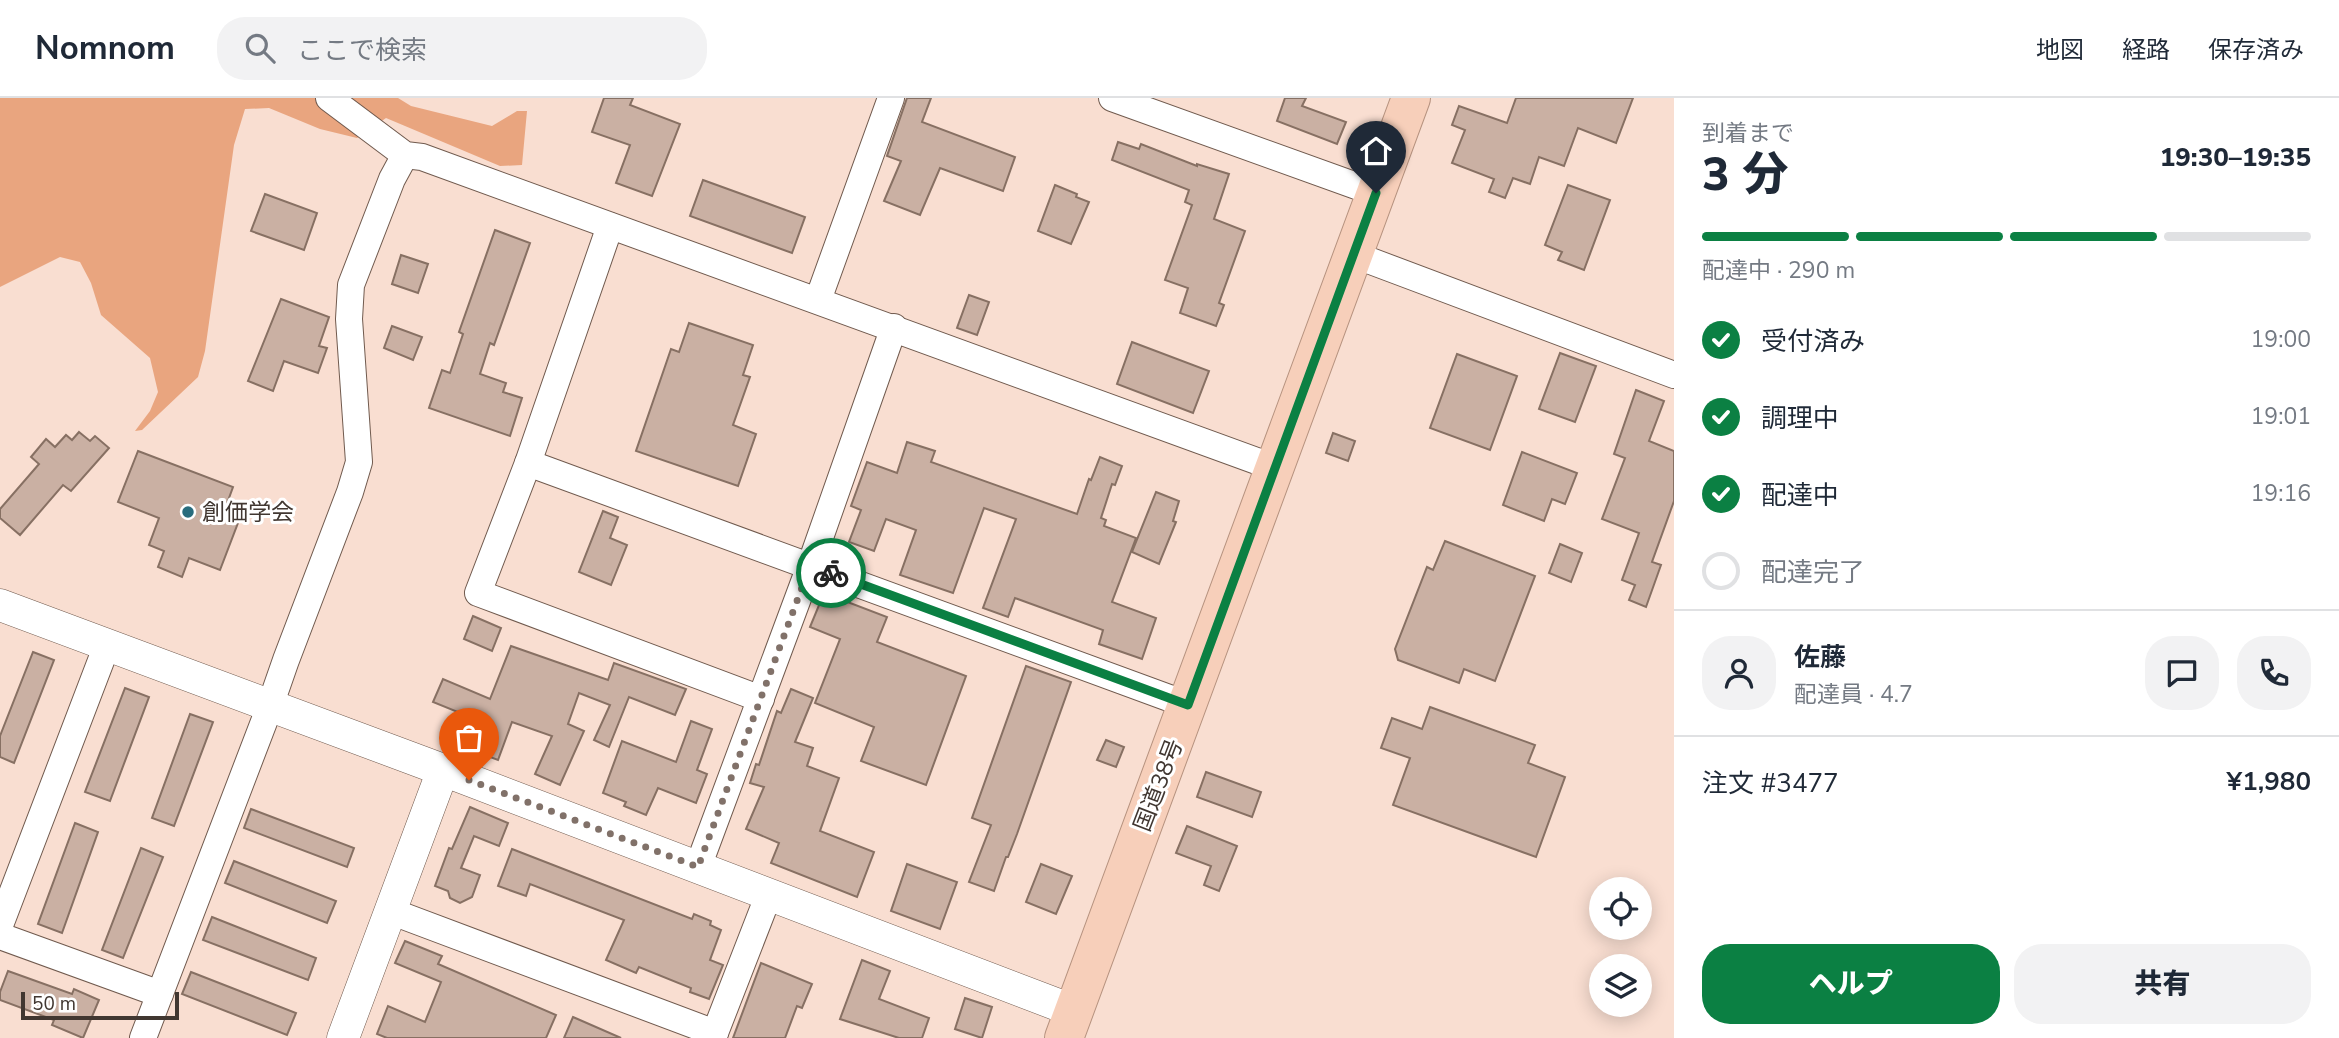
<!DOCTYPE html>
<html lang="ja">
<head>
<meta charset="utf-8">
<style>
  body { margin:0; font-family:"Nunito Sans","Noto Sans JP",sans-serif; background:#f2f2f3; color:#1f2937; height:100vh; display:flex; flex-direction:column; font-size:26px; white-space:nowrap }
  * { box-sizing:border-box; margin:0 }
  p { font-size:23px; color:#747a83 }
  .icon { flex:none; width:38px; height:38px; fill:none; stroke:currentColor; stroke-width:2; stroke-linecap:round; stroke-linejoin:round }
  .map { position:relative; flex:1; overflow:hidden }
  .sheet { display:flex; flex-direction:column; background:#fff; width:665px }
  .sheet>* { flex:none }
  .fabs { position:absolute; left:1589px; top:779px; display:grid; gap:14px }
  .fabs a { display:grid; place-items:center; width:63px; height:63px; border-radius:50%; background:#fff; box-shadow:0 4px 18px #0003; font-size:35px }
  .scale { position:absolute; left:21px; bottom:18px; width:158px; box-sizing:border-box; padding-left:7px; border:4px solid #413731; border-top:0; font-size:19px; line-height:24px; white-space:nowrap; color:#413731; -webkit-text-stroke:5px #fff; paint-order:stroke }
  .pin { position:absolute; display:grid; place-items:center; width:60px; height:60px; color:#fff; margin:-72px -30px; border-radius:50% 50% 50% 0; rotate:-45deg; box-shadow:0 0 7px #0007 }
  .pin .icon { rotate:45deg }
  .courier { position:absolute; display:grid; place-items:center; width:70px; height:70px; margin:-35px; border:5px solid #0b8043; border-radius:50%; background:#fff; color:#222; box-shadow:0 2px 9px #0007 }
  .headline em { font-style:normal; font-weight:800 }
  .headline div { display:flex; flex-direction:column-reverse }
  .headline { display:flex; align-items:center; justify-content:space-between; height:119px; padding:0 28px }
  h1 { font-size:46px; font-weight:800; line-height:52px }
  .bar { display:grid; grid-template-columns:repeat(4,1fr); gap:10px 7px; align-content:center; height:84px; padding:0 28px }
  .bar i { height:9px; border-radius:5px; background:#e0e1e3 }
  .bar .active { background:#0b8043 }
  .bar p { grid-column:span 4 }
  .line { display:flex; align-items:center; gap:18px; padding:0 28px; border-top:2px solid #e0e1e3 }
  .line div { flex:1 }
  .round { display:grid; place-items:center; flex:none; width:74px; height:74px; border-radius:28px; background:#f2f2f3 }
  ol { padding:0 28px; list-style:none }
  li { display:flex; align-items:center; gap:21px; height:77px }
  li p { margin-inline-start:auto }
  li .icon { padding:7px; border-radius:50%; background:#0b8043; color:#fff; stroke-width:4 }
  li:last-child { color:#747a83 }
  li i { width:38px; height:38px; border:4px solid #e0e1e3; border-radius:50% }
  .button { display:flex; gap:14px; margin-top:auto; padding:14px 28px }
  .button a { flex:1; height:80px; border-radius:28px; background:#0b8043; color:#fff; font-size:28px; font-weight:800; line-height:80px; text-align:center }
  .button a+a { background:#f2f2f3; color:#1f2937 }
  header { display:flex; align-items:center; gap:42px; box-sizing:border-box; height:98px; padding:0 35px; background:#fff; border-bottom:2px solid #e0e1e3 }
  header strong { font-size:33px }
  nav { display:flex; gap:38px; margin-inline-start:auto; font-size:24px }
  .search { width:490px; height:63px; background:#f2f2f3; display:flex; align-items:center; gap:18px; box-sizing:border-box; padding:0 24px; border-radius:28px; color:#747a83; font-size:26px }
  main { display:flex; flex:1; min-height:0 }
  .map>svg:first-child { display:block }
</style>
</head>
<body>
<header>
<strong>Nomnom</strong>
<div class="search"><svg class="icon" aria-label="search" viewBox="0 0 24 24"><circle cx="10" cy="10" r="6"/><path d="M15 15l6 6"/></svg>ここで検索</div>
<nav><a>地図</a><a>経路</a><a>保存済み</a></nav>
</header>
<main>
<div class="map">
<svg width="1674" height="940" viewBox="0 0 1674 940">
  <rect width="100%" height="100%" fill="#f9ded1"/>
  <path fill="#e9a57f" d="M 0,0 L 398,0 L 411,8 L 492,28 L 517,13 L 527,13 L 522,67 L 500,68 L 386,20 L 357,40 L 320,31 L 269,10 L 245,11 L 234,47 L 205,253 L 198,279 L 142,332 L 135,333 L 150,313 L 158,294 L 150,260 L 101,217 L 91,185 L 80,164 L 60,159 L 0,189 Z"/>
  <g fill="#cab0a3" stroke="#877063" stroke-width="2">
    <path d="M 604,0 L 633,0 L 630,7 L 680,26 L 652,98 L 616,85 L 630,47 L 592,34 Z"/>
    <path d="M 907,0 L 931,0 L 922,24 L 1015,59 L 1003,93 L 940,70 L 920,117 L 884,103 L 901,63 L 887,58 Z"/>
    <path d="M 1285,0 L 1306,0 L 1302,8 L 1346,24 L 1337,46 L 1277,23 Z"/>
    <path d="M 1516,0 L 1633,0 L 1616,45 L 1578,30 L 1564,68 L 1539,59 L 1530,86 L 1513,80 L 1505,100 L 1489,94 L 1494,81 L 1452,65 L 1465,32 L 1452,27 L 1459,8 L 1507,25 Z"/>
    <path d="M 1118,44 L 1139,51 L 1141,46 L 1197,68 L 1197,66 L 1229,76 L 1214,121 L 1245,133 L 1219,205 L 1224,207 L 1216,228 L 1180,215 L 1188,190 L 1165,182 L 1192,107 L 1185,104 L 1189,92 L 1112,62 Z"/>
    <path d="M 703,82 L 805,119 L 792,155 L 690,118 Z"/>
    <path d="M 1055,87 L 1077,96 L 1076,99 L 1089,104 L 1071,146 L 1038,133 Z"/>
    <path d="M 1568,87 L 1610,102 L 1584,172 L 1558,162 L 1562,154 L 1545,147 Z"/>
    <path d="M 265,96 L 317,115 L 304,152 L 251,133 Z"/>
    <path d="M 495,132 L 530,145 L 494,247 L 490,245 L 480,276 L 506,285 L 503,294 L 522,300 L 510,338 L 429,310 L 442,272 L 450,275 L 463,236 L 459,234 Z"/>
    <path d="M 401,157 L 428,166 L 418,195 L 392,186 Z"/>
    <path d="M 969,197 L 989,204 L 977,237 L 957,230 Z"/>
    <path d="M 281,201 L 329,219 L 319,248 L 327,250 L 318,275 L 284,263 L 273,293 L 248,283 Z"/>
    <path d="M 689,225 L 753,247 L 743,277 L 750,279 L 733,327 L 756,336 L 738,388 L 636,353 L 671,251 L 679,254 Z"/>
    <path d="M 392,228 L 422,239 L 413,262 L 384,250 Z"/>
    <path d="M 1132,244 L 1209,273 L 1193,315 L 1117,286 Z"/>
    <path d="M 1560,255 L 1596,268 L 1575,324 L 1539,311 Z"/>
    <path d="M 1457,256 L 1517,278 L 1490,352 L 1430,330 Z"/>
    <path d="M 1636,292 L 1664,303 L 1649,343 L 1674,353 L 1674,403 L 1652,464 L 1661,467 L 1646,509 L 1629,502 L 1635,487 L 1622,482 L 1639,435 L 1602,421 L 1625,360 L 1614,356 Z"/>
    <path d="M 79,334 L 90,343 L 95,338 L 109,350 L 71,393 L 63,387 L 20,437 L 0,420 L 0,411 L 39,366 L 31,359 L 46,341 L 55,349 L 66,337 L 72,342 Z"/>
    <path d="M 1333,335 L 1355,343 L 1348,363 L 1326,355 Z"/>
    <path d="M 907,344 L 935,353 L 931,364 L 1077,416 L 1089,381 L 1091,382 L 1100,359 L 1122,368 L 1115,387 L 1112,386 L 1101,420 L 1106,422 L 1104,428 L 1136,440 L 1112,504 L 1156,520 L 1142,561 L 1099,546 L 1103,532 L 1015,500 L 1008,519 L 983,510 L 1016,421 L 984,410 L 953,495 L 900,477 L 916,432 L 886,421 L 874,453 L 849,444 L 861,412 L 851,408 L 867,364 L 897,375 Z"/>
    <path d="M 138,353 L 233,389 L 225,411 L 241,417 L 220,472 L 189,460 L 182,479 L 158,469 L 164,453 L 149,447 L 159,420 L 118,404 Z"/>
    <path d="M 1522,354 L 1577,375 L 1565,406 L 1552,401 L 1544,423 L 1503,407 Z"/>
    <path d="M 1156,394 L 1179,403 L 1173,423 L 1176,424 L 1159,466 L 1132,454 Z"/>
    <path d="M 603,413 L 618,419 L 610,440 L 627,447 L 611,487 L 579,474 Z"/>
    <path d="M 1445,443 L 1535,478 L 1495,583 L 1464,571 L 1459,585 L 1398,562 L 1395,551 L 1427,469 L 1433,472 Z"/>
    <path d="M 1560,446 L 1582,455 L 1571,484 L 1549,475 Z"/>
    <path d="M 824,495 L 887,519 L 877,544 L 966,578 L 926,687 L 861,663 L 874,629 L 815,605 L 840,541 L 810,529 Z"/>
    <path d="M 473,518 L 501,530 L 492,553 L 464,541 Z"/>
    <path d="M 511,548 L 608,582 L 614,565 L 686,591 L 675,617 L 629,599 L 609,649 L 594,642 L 610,607 L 579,595 L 568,626 L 584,633 L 560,687 L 535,676 L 552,638 L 512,624 L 498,662 L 474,653 L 485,625 L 433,604 L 443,581 L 490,601 Z"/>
    <path d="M 33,554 L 54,562 L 14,665 L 0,659 L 0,638 Z"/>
    <path d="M 1026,568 L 1071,584 L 1017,736 L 1008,759 L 1006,759 L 994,793 L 969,784 L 991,727 L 972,720 Z"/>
    <path d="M 125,590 L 149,599 L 110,703 L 85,694 Z"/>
    <path d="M 791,591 L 813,600 L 795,644 L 813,650 L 807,668 L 839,680 L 820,733 L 874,754 L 857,799 L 771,765 L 779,745 L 746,731 L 764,689 L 750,685 L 756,666 L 759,667 L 777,613 L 781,615 Z"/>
    <path d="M 1430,609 L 1535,647 L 1528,665 L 1565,679 L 1536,759 L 1393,707 L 1410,660 L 1381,650 L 1392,620 L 1422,631 Z"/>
    <path d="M 190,616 L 213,624 L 174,728 L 152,720 Z"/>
    <path d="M 691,623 L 712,631 L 697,672 L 707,676 L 696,705 L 658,690 L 646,717 L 624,708 L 626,704 L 603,695 L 622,643 L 676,664 Z"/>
    <path d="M 1106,642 L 1124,649 L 1116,669 L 1097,662 Z"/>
    <path d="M 1206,674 L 1261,694 L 1252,719 L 1197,699 Z"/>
    <path d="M 470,709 L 508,725 L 499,748 L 474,738 L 461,770 L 480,777 L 472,799 L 460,805 L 450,800 L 448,793 L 435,788 L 449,750 L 452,751 Z"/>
    <path d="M 251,711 L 354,750 L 347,769 L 244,730 Z"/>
    <path d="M 75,725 L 98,734 L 62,835 L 38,826 Z"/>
    <path d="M 1187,728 L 1237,748 L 1219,793 L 1204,787 L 1211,768 L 1176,755 Z"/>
    <path d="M 141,750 L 163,759 L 123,860 L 102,852 Z"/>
    <path d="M 512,751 L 692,821 L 694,816 L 711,823 L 710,827 L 721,832 L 710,862 L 723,867 L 709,901 L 690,894 L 691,890 L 639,869 L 636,875 L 606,862 L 624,822 L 530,786 L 526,798 L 498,788 Z"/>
    <path d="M 234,763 L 336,803 L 327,825 L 225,785 Z"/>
    <path d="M 907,766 L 957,784 L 940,831 L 891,813 Z"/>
    <path d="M 1041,766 L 1072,778 L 1056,816 L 1026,804 Z"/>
    <path d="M 212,819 L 316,860 L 308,882 L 203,842 Z"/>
    <path d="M 405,843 L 442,858 L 438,866 L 556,917 L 546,940 L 387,940 L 377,936 L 388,908 L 425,924 L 441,884 L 395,865 Z"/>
    <path d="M 862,862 L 890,873 L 879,901 L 929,920 L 922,940 L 899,940 L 840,921 Z"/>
    <path d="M 761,865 L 812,886 L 802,910 L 797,908 L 785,940 L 733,940 Z"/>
    <path d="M 8,873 L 72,896 L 74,891 L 99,902 L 83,940 L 52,927 L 54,922 L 0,902 L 0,894 Z"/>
    <path d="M 191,874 L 296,915 L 287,937 L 182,896 Z"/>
    <path d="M 965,900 L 992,909 L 982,940 L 955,931 Z"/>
    <path d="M 573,919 L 621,940 L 564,940 Z"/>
  </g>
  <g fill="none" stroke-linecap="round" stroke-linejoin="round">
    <defs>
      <g id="minor">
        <path d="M 329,0 L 405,57 L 422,59 L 1276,370"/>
        <path d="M 1112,0 L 1376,95"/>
        <path d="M 610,128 L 528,365 L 478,495 L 761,601"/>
        <path d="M 1352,156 L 1674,277"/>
        <path d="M 818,202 L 891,0"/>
        <path d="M 528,365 L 1188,607"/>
        <path d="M 698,769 L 810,468 L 894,229"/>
        <path d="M 390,813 L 715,935"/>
        <path d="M 0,827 L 107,547"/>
        <path d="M 0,838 L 160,896"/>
        <path d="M 143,940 L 270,608 L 286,562 L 350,394 L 359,364 L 349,221 L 351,187 L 392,81 L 405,57"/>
        <path d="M 713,940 L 769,796"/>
      </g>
      <g id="tertiary">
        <path d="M 0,507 L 443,672 L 1074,913"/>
        <path d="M 343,940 L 443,672"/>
      </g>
      <path id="trunk" d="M 1064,940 L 1411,0"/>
    </defs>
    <use href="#minor" stroke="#705a4e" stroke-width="28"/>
    <use href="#tertiary" stroke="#705a4e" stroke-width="33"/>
    <use href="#trunk" stroke="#b6927f" stroke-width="40"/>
    <use href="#minor" stroke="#fff" stroke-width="26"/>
    <use href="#tertiary" stroke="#fff" stroke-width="32"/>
    <use href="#trunk" stroke="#f7cfba" stroke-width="38"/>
  </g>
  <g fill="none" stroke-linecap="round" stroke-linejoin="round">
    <path stroke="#817169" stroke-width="7" stroke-dasharray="0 12.6" d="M 469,682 L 698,769 L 810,468 L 831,475"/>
    <path stroke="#0b8043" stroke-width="9" d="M 831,475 L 1188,607 L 1376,95"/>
  </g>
  <circle fill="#286c7d" stroke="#fff" stroke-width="2.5" cx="188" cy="414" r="7"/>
  <g text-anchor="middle" stroke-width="6" stroke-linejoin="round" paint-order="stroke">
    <g font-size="23" fill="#413731" stroke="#fff" text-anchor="start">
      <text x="202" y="422">創価学会</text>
    </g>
    <g font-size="23" fill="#413731" stroke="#fff">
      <text transform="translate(1158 687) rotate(-69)" y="8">国道38号</text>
    </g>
  </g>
</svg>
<div class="fabs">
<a><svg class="icon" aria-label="locate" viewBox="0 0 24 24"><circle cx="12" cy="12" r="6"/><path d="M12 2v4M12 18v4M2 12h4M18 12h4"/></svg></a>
<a><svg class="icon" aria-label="layers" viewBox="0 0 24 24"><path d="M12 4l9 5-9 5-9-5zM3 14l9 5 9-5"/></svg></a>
</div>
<div class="scale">50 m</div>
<div class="pin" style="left:469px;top:682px;background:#ea580c"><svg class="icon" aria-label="bag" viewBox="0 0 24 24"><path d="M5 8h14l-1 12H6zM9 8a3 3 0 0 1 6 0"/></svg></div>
<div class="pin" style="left:1376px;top:95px;background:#1f2937"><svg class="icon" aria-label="home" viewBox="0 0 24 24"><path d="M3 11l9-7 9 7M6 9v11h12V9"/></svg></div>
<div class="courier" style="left:831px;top:475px"><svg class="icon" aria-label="bike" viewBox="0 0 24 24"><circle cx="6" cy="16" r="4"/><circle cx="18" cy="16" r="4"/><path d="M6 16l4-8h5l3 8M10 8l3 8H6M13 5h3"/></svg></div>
</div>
<section class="sheet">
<div class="headline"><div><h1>3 分</h1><p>到着まで</p></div><em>19:30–19:35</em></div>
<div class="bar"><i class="active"></i><i class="active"></i><i class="active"></i><i></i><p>配達中 · 290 m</p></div>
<ol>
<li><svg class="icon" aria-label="check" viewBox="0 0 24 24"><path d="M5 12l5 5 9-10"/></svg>受付済み<p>19:00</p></li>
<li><svg class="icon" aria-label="check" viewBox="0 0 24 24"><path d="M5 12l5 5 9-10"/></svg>調理中<p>19:01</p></li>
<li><svg class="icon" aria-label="check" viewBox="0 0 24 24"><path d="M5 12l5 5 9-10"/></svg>配達中<p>19:16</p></li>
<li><i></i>配達完了</li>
</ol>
<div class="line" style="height:126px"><a class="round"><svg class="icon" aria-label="person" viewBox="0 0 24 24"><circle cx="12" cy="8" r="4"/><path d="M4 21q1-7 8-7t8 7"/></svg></a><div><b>佐藤</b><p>配達員 · 4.7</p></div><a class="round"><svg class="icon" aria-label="chat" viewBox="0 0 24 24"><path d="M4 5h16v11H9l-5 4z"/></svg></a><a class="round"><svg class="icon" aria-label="phone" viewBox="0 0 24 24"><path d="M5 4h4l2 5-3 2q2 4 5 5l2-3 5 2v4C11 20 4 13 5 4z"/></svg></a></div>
<div class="line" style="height:91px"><div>注文 #3477</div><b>¥1,980</b></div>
<div class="button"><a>ヘルプ</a><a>共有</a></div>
</section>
</main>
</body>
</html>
